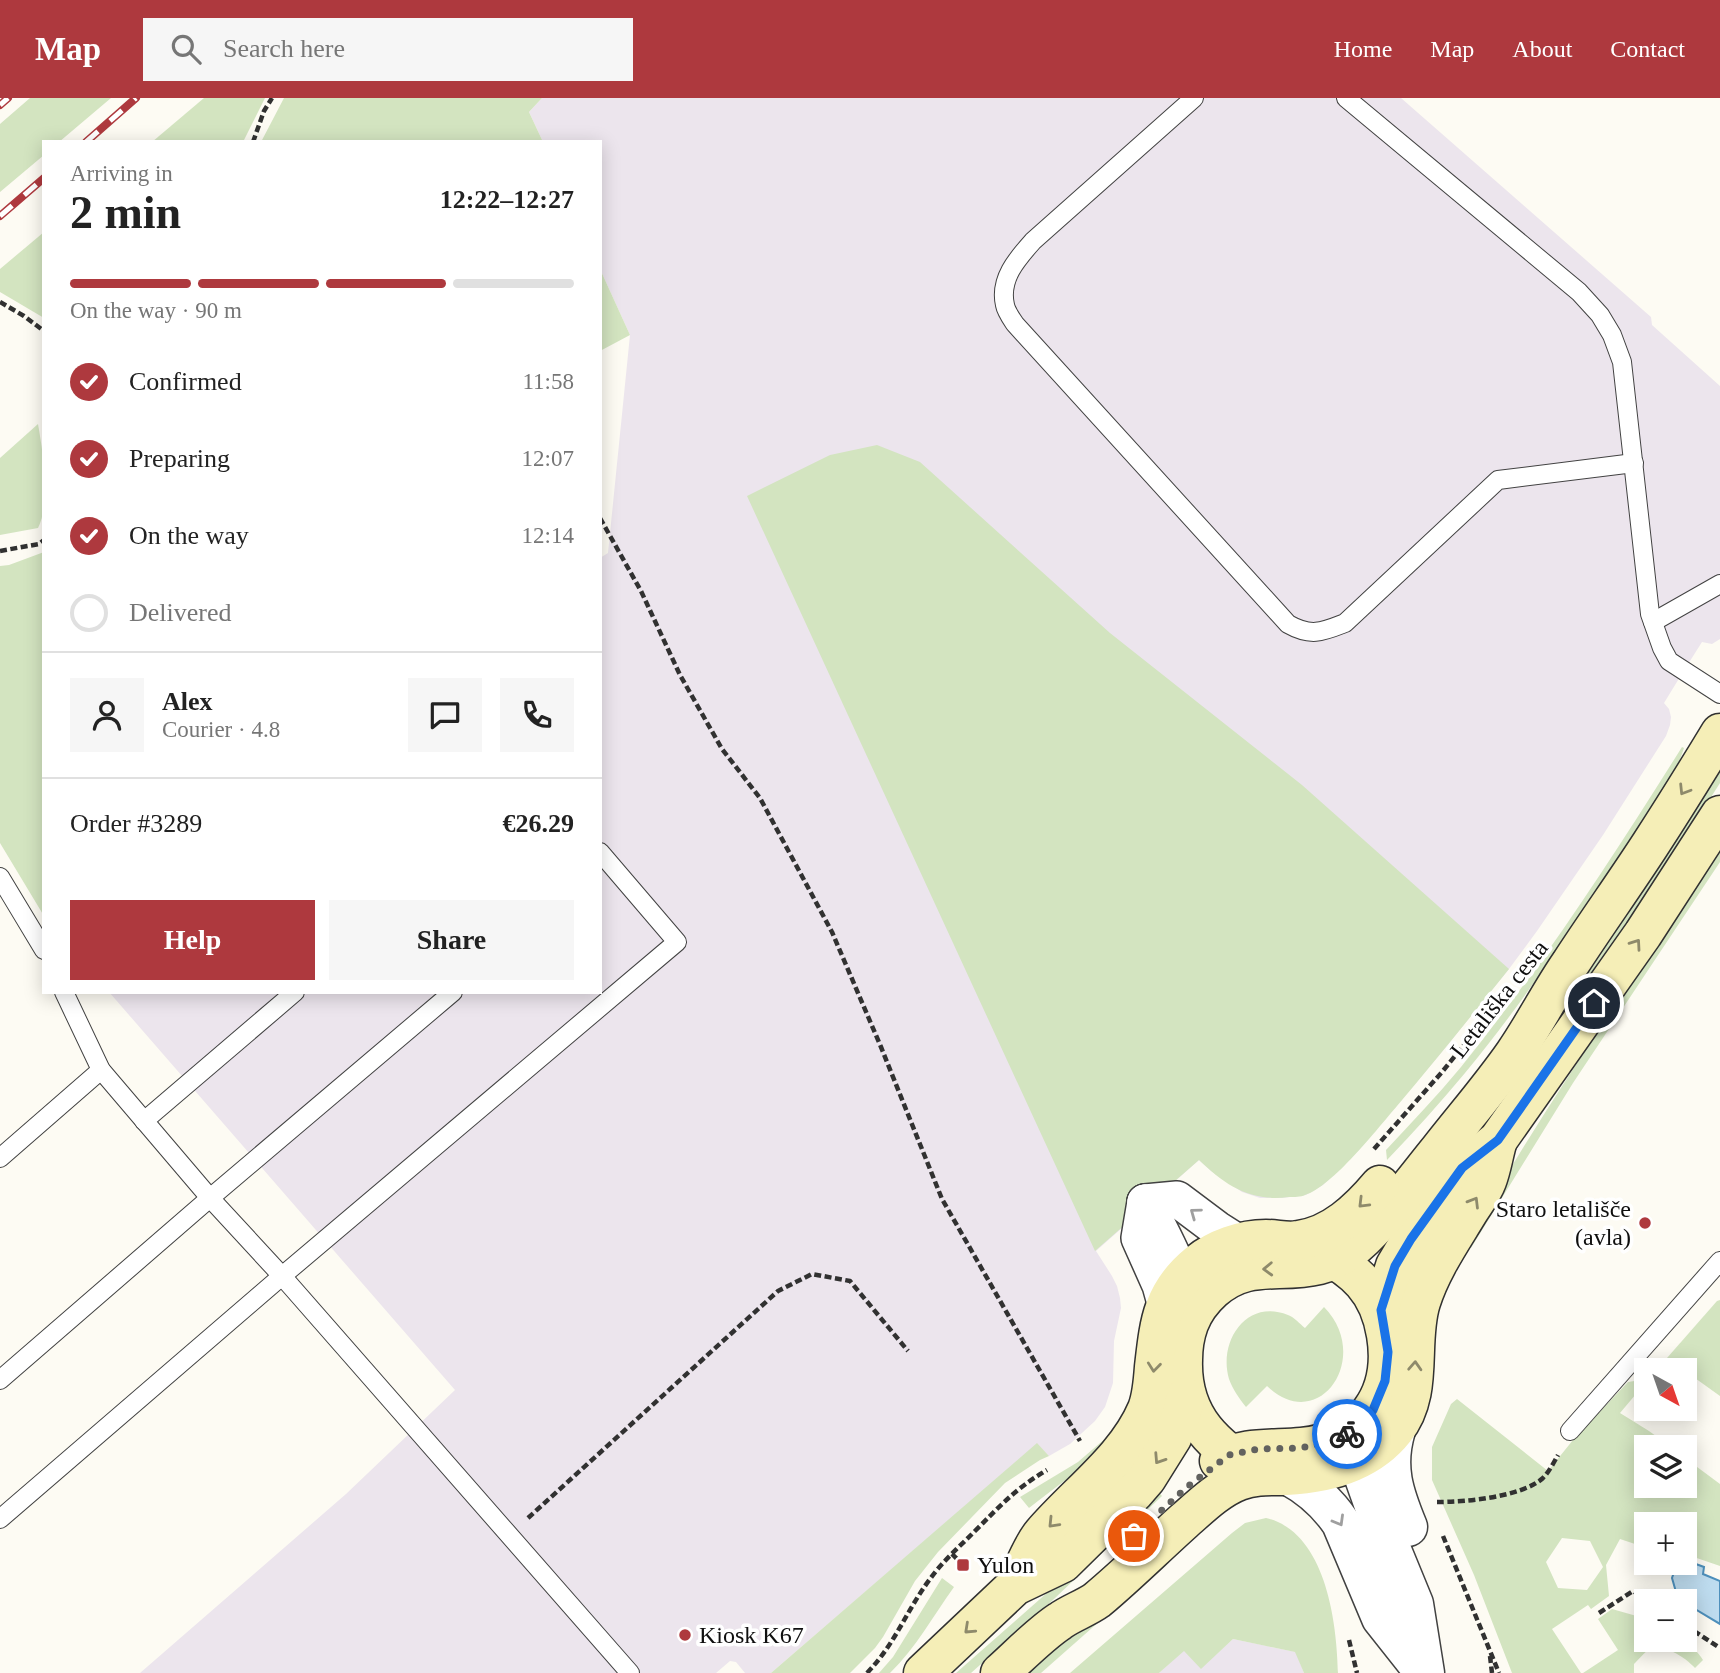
<!DOCTYPE html>
<html lang="en">
<head>
<meta charset="utf-8">
<style>
  body { margin:0; font-family:"Times New Roman",serif; background:#f6f6f6; color:#222; height:100vh; display:flex; flex-direction:column; font-size:26px; white-space:nowrap }
  * { box-sizing:border-box; margin:0 }
  p { font-size:23px; color:#767676 }
  .icon { flex:none; width:38px; height:38px; fill:none; stroke:currentColor; stroke-width:2; stroke-linecap:round; stroke-linejoin:round }
  .map { position:relative; flex:1; overflow:hidden }
  .drawer { position:absolute; left:42px; top:42px; width:560px; height:854px; display:flex; flex-direction:column; background:#fff; border-radius:0px; box-shadow:0 4px 18px #0003 }
  .drawer>* { flex:none }
  .needle { width:46px; rotate:140deg }
  .buttons { position:absolute; left:1634px; top:1260px; display:grid; gap:14px }
  .buttons a { display:grid; place-items:center; width:63px; height:63px; border-radius:0px; background:#fff; box-shadow:0 4px 18px #0003; font-size:35px }
  .pin { position:absolute; display:grid; place-items:center; width:60px; height:60px; color:#fff; margin:-30px; border:4px solid #fff; border-radius:50%; box-shadow:0 2px 7px #0007 }
  .courier { position:absolute; display:grid; place-items:center; width:70px; height:70px; margin:-35px; border:5px solid #1a73e8; border-radius:50%; background:#fff; color:#222; box-shadow:0 2px 9px #0007 }
  .headline em { font-style:normal; font-weight:700 }
  .headline div { display:flex; flex-direction:column-reverse }
  .headline { display:flex; align-items:center; justify-content:space-between; height:119px; padding:0 28px }
  h1 { font-size:46px; font-weight:700; line-height:52px }
  .bar { display:grid; grid-template-columns:repeat(4,1fr); gap:10px 7px; align-content:center; height:84px; padding:0 28px }
  .bar i { height:9px; border-radius:5px; background:#e0e0e0 }
  .bar .selected { background:#ae393e }
  .bar p { grid-column:span 4 }
  .line { display:flex; align-items:center; gap:18px; padding:0 28px; border-top:2px solid #e0e0e0 }
  .line div { flex:1 }
  .round { display:grid; place-items:center; flex:none; width:74px; height:74px; border-radius:0px; background:#f6f6f6 }
  ol { padding:0 28px; list-style:none }
  li { display:flex; align-items:center; gap:21px; height:77px }
  li p { margin-inline-start:auto }
  li .icon { padding:7px; border-radius:50%; background:#ae393e; color:#fff; stroke-width:4 }
  li:last-child { color:#767676 }
  li i { width:38px; height:38px; border:4px solid #e0e0e0; border-radius:50% }
  .button { display:flex; gap:14px; margin-top:auto; padding:14px 28px }
  .button a { flex:1; height:80px; border-radius:0px; background:#ae393e; color:#fff; font-size:28px; font-weight:700; line-height:80px; text-align:center }
  .button a+a { background:#f6f6f6; color:#222 }
  header { display:flex; align-items:center; gap:42px; box-sizing:border-box; height:98px; padding:0 35px; background:#ae393e; color:#fff }
  header strong { font-size:33px }
  nav { display:flex; gap:38px; margin-inline-start:auto; font-size:24px }
  .search { width:490px; height:63px; background:#f6f6f6; display:flex; align-items:center; gap:18px; box-sizing:border-box; padding:0 24px; border-radius:0px; color:#767676; font-size:26px }
  .map>svg:first-child { display:block }
</style>
</head>
<body>
<header>
<strong>Map</strong>
<div class="search"><svg class="icon" aria-label="search" viewBox="0 0 24 24"><circle cx="10" cy="10" r="6"/><path d="M15 15l6 6"/></svg>Search here</div>
<nav><a>Home</a><a>Map</a><a>About</a><a>Contact</a></nav>
</header>
<div class="map">
<svg width="1720" height="1575" viewBox="0 0 1720 1575">
  <rect width="100%" height="100%" fill="#fdfbf3"/>
  <g fill="#ece5ed">
    <path d="M 542,0 L 1401,0 L 1651,219 L 1652,227 L 1720,288 L 1720,541 L 1712,546 L 1702,544 L 1683,574 L 1664,605 L 1669,611 L 1671,619 L 1670,627 L 1666,638 L 1603,737 L 1537,833 L 1509,871 L 1441,955 L 1358,1053 L 1323,1087 L 1306,1097 L 1282,1100 L 1260,1100 L 1242,1094 L 1211,1073 L 1199,1062 L 1096,1153 L 1112,1178 L 1117,1188 L 1120,1200 L 1121,1210 L 1114,1243 L 1113,1285 L 1105,1309 L 1095,1323 L 1070,1346 L 1049,1358 L 1037,1346 L 771,1575 L 745,1575 L 736,1564 L 730,1563 L 716,1575 L 140,1575 L 346,1396 L 455,1292 L 109,894 L 600,894 L 600,460 L 608,455 L 630,237 L 600,171 L 600,44 L 543,44 L 529,14 Z"/>
    <path d="M 1233,1541 L 1296,1554 L 1304,1575 L 1159,1575 L 1184,1552 L 1201,1570 Z"/>
  </g>
  <g fill="#d3e4c0" fill-rule="evenodd">
    <path d="M 30,0 L 111,0 L 59,44 L 44,44 L 44,57 L 0,94 L 0,26 Z"/>
    <path d="M 204,0 L 265,0 L 243,44 L 152,44 Z"/>
    <path d="M 284,0 L 542,0 L 529,14 L 543,44 L 261,44 Z"/>
    <path d="M 44,134 L 44,220 L 0,194 L 0,171 Z"/>
    <path d="M 600,171 L 630,237 L 600,253 Z"/>
    <path d="M 38,326 C 43,355 51,404 38,430 L 0,437 L 0,360 Z"/>
    <path d="M 877,347 L 920,364 L 1110,535 L 1302,687 L 1509,871 C 1472,917 1435,963 1397,1008 C 1378,1030 1332,1089 1305,1097 C 1301,1099 1294,1099 1289,1099 C 1251,1104 1226,1088 1199,1062 L 1095,1153 L 747,398 L 830,357 Z"/>
    <path d="M 44,454 L 44,818 L 0,745 L 0,468 L 9,467 Z"/>
    <path d="M 1682,649 L 1684,650 C 1670,694 1636,735 1611,773 C 1564,842 1518,911 1465,975 C 1440,1005 1414,1034 1387,1062 L 1386,1052 C 1411,1025 1437,998 1461,969 C 1542,868 1613,759 1682,649 Z"/>
    <path d="M 1720,669 L 1720,685 L 1651,793 L 1510,992 L 1462,1056 Z"/>
    <path d="M 1720,750 L 1720,764 L 1573,985 L 1471,1150 L 1466,1146 C 1543,1010 1633,881 1720,750 Z"/>
    <path d="M 1720,1202 L 1720,1298 L 1667,1260 L 1717,1203 Z"/>
    <path d="M 1324,1209 C 1373,1259 1319,1338 1267,1288 L 1246,1309 C 1239,1300 1233,1292 1229,1281 C 1218,1244 1246,1200 1288,1217 C 1294,1219 1300,1226 1305,1230 Z"/>
    <path d="M 1647,1281 L 1647,1283 L 1620,1315 L 1649,1333 L 1671,1349 L 1647,1349 L 1647,1388 L 1685,1388 L 1685,1360 L 1720,1386 L 1720,1468 L 1685,1456 L 1685,1426 L 1647,1426 L 1647,1441 L 1644,1440 L 1641,1448 L 1620,1441 L 1606,1467 L 1609,1498 L 1591,1511 L 1588,1507 L 1552,1531 L 1581,1575 L 1512,1575 L 1474,1477 L 1432,1382 L 1432,1349 L 1451,1306 L 1457,1301 L 1548,1373 L 1573,1342 L 1628,1284 ZM 1562,1440 L 1590,1443 L 1603,1469 L 1587,1492 L 1558,1490 L 1546,1464 Z"/>
    <path d="M 1107,1339 L 1111,1345 C 1086,1369 1056,1388 1029,1410 L 1020,1399 L 1078,1364 Z"/>
    <path d="M 1037,1345 L 1049,1358 L 1040,1362 L 1005,1385 L 938,1454 L 915,1483 L 883,1539 L 875,1550 L 850,1575 L 771,1575 Z"/>
    <path d="M 1156,1391 L 1162,1398 L 1054,1501 L 971,1575 L 956,1575 L 1048,1494 Z"/>
    <path d="M 1266,1420 C 1326,1434 1337,1525 1338,1575 L 1304,1575 L 1295,1554 L 1233,1541 L 1201,1571 L 1184,1553 L 1159,1575 L 1070,1575 L 1232,1435 L 1245,1425 Z"/>
    <path d="M 1190,1433 L 1195,1439 L 1041,1575 L 1026,1575 Z"/>
    <path d="M 942,1480 L 954,1489 C 933,1518 916,1550 890,1575 L 879,1575 L 893,1559 Z"/>
    <path d="M 1612,1511 L 1640,1519 L 1642,1530 L 1647,1533 L 1647,1542 C 1672,1542 1688,1538 1703,1562 L 1695,1570 C 1685,1559 1663,1544 1647,1553 C 1643,1556 1638,1562 1634,1566 L 1634,1575 L 1583,1575 L 1618,1552 L 1598,1521 Z"/>
  </g>
  <path fill="#bedcef" stroke="#4e90bc" stroke-width="2" d="M 1685,1462 L 1704,1469 L 1703,1476 L 1720,1483 L 1720,1526 L 1685,1505 L 1685,1503 L 1678,1501 L 1672,1480 L 1677,1465 L 1685,1465 Z"/>
  <g fill="none" stroke-linecap="round" stroke-linejoin="round">
    <defs>
      <g id="service">
        <path d="M 1194,0 L 1033,143 C 1017,161 999,181 1005,207 C 1006,213 1011,220 1015,226 L 1288,526 C 1311,539 1322,534 1345,525 L 1498,382 L 1634,365"/>
        <path d="M 1346,0 L 1579,194 L 1600,217 L 1612,237 L 1622,264 L 1650,516 L 1662,550 L 1669,563 L 1720,596"/>
        <path d="M 1653,524 L 1720,486"/>
        <path d="M 0,779 L 44,852"/>
        <path d="M 64,894 L 101,972 L 210,1100 L 282,1178 L 630,1575"/>
        <path d="M 144,1023 L 295,894"/>
        <path d="M 0,1060 L 101,972"/>
        <path d="M 0,1282 L 210,1100 L 453,894"/>
        <path d="M 1570,1333 L 1720,1163"/>
        <path d="M 0,1421 L 282,1178 L 677,844 L 600,754"/>
      </g>
      <g id="minor">
        <path d="M 1145,1104 C 1164,1136 1178,1168 1192,1202"/>
        <path d="M 1145,1104 L 1177,1101 L 1217,1131 L 1239,1145"/>
        <path d="M 1145,1104 L 1139,1140 L 1160,1187 L 1165,1205"/>
      </g>
      <g id="tertiary">
        <path d="M 1362,1329 L 1360,1343 L 1363,1377 L 1375,1411 L 1414,1506 L 1425,1575"/>
        <path d="M 1396,1332 C 1385,1369 1394,1395 1408,1429"/>
        <path d="M 1289,1378 C 1311,1390 1327,1404 1341,1425 L 1381,1520 L 1423,1573"/>
      </g>
      <g id="secondary">
        <path d="M 1381,1212 L 1395,1168 L 1411,1141 L 1462,1071 L 1498,1042 L 1643,836 L 1720,717"/>
        <path d="M 1219,1363 C 1244,1347 1274,1352 1302,1349 C 1363,1343 1396,1297 1386,1237 C 1379,1192 1355,1171 1315,1151"/>
        <path d="M 1261,1378 C 1216,1349 1181,1321 1183,1262 C 1183,1250 1185,1237 1189,1226 C 1194,1213 1203,1201 1213,1192 C 1249,1161 1278,1177 1319,1167 C 1340,1162 1357,1148 1371,1133 C 1396,1108 1417,1079 1439,1052 C 1464,1020 1491,989 1514,956 C 1534,927 1550,895 1570,866 C 1596,826 1624,787 1650,747 C 1674,710 1697,673 1720,635"/>
        <path d="M 1015,1488 C 1023,1472 1031,1449 1042,1436 C 1077,1395 1126,1361 1147,1311 C 1152,1298 1153,1283 1154,1269 C 1159,1226 1161,1195 1198,1165 C 1216,1150 1242,1141 1266,1141 C 1277,1141 1288,1144 1298,1142 C 1332,1138 1359,1112 1380,1087"/>
        <path d="M 923,1575 L 1015,1488 L 1063,1465 L 1134,1395 L 1147,1380 L 1172,1340 L 1181,1317 L 1186,1299"/>
        <path d="M 1000,1575 C 1018,1559 1040,1536 1060,1523 C 1071,1515 1086,1510 1097,1502 C 1127,1477 1155,1449 1184,1423 C 1200,1409 1218,1391 1239,1383 C 1254,1377 1270,1378 1286,1378 C 1327,1376 1369,1365 1395,1332 C 1425,1295 1408,1245 1421,1204 C 1431,1172 1451,1143 1468,1115 C 1474,1105 1483,1094 1487,1083 C 1492,1070 1494,1055 1498,1042"/>
      </g>
    </defs>
    <use href="#service" stroke="#424242" stroke-width="20"/>
    <use href="#minor" stroke="#424242" stroke-width="38"/>
    <use href="#tertiary" stroke="#424242" stroke-width="41"/>
    <use href="#secondary" stroke="#313131" stroke-width="41"/>
    <g stroke="#313131" stroke-width="4.5" stroke-dasharray="7 3.5" stroke-linecap="butt">
      <path d="M 253,44 L 264,13 L 272,0"/>
      <path d="M 0,204 L 24,218 L 44,233"/>
      <path d="M 600,420 L 641,493 L 680,577 L 722,651 L 760,700 L 832,834 L 881,949 L 942,1101 L 1080,1343"/>
      <path d="M 0,453 L 39,446 L 44,442"/>
      <path d="M 1374,1051 L 1442,974 L 1502,900"/>
      <path d="M 1437,1404 C 1465,1404 1522,1399 1543,1380 C 1549,1374 1554,1364 1558,1357"/>
      <path d="M 528,1420 L 778,1193 L 812,1176 L 850,1183 L 908,1253"/>
      <path d="M 1443,1438 L 1499,1575"/>
      <path d="M 952,1456 L 968,1472"/>
      <path d="M 1599,1515 L 1633,1493 L 1649,1503"/>
      <path d="M 1685,1527 L 1720,1550"/>
      <path d="M 1349,1542 L 1357,1575"/>
      <path d="M 1490,1558 L 1492,1575"/>
      <path d="M 867,1575 C 896,1545 906,1513 930,1481 C 942,1464 959,1449 974,1434 C 999,1409 1016,1390 1047,1372"/>
    </g>
    <use href="#service" stroke="#fff" stroke-width="18"/>
    <use href="#minor" stroke="#fff" stroke-width="35"/>
    <use href="#tertiary" stroke="#fff" stroke-width="38"/>
    <use href="#secondary" stroke="#f5eeb7" stroke-width="38"/>
    <defs>
      <g id="rail">
        <path d="M 0,7 L 8,0"/>
        <path d="M 86,44 L 136,0"/>
        <path d="M 0,118 L 44,80"/>
      </g>
    </defs>
    <use href="#rail" stroke="#ae393e" stroke-width="8"/>
    <use href="#rail" stroke="#fff" stroke-width="5" stroke-dasharray="16" stroke-linecap="butt"/>
  </g>
  <defs><path id="oneway-chevron" d="M-2-3.5L2.5 0L-2 3.5" fill="none" stroke-width="1.6" stroke-linecap="round" stroke-linejoin="round" transform="scale(1.75)"/></defs>
  <g stroke="#8e8a6b">
    <use href="#oneway-chevron" transform="translate(1684 692) rotate(122)"/>
    <use href="#oneway-chevron" transform="translate(1636 846) rotate(-55)"/>
    <use href="#oneway-chevron" transform="translate(1474 1104) rotate(-59)"/>
    <use href="#oneway-chevron" transform="translate(1363 1105) rotate(135)"/>
    <use href="#oneway-chevron" transform="translate(1268 1171) rotate(178)"/>
    <use href="#oneway-chevron" transform="translate(1415 1268) rotate(-87)"/>
    <use href="#oneway-chevron" transform="translate(1154 1269) rotate(96)"/>
    <use href="#oneway-chevron" transform="translate(1159 1361) rotate(123)"/>
    <use href="#oneway-chevron" transform="translate(1053 1425) rotate(134)"/>
    <use href="#oneway-chevron" transform="translate(969 1531) rotate(137)"/>
  </g>
  <g stroke="#9f9f9f">
    <use href="#oneway-chevron" transform="translate(1195 1115) rotate(-144)"/>
    <use href="#oneway-chevron" transform="translate(1339 1423) rotate(60)"/>
  </g>
  <g fill="none" stroke-linecap="round" stroke-linejoin="round">
    <path stroke="#62625f" stroke-width="7" stroke-dasharray="0 12.6" d="M 1134,1438 L 1187,1389 L 1229,1357 L 1258,1351 L 1300,1350 L 1316,1347 L 1334,1342 L 1347,1336"/>
    <path stroke="#1a73e8" stroke-width="9" d="M 1347,1336 L 1363,1324 L 1373,1312 L 1385,1283 L 1388,1254 L 1381,1212 L 1395,1168 L 1411,1141 L 1462,1070 L 1498,1042 L 1594,905"/>
  </g>
  <g fill="#ae393e" stroke="#fff" stroke-width="2.5">
    <circle cx="1645" cy="1125" r="7"/>
    <rect x="956" y="1460" width="14" height="14" rx="3.5"/>
    <circle cx="685" cy="1537" r="7"/>
  </g>
  <g text-anchor="middle" stroke-width="7" stroke-linejoin="round" paint-order="stroke">
    <g font-size="24" fill="#0f0f0f" stroke="#fff">
      <text transform="translate(1499 901) rotate(-52)" y="8">Letališka cesta</text>
    </g>
    <g font-size="24" fill="#0f0f0f" stroke="#fff" text-anchor="start">
      <text x="1631" y="1119" text-anchor="end">Staro letališče<tspan x="1631" dy="28">(avla)</tspan></text>
      <text x="977" y="1475">Yulon</text>
      <text x="699" y="1545">Kiosk K67</text>
    </g>
  </g>
</svg>
<div class="buttons">
<a><svg class="needle" viewBox="-14 -14 28 28"><path d="M0-13l5 13h-10z" fill="#e53935"/><path d="M0 13l5-13h-10z" fill="#767676"/></svg></a>
<a><svg class="icon" aria-label="layers" viewBox="0 0 24 24"><path d="M12 4l9 5-9 5-9-5zM3 14l9 5 9-5"/></svg></a>
<a>+</a>
<a>−</a>
</div>
<div class="pin" style="left:1134px;top:1438px;background:#ea580c"><svg class="icon" aria-label="bag" viewBox="0 0 24 24"><path d="M5 8h14l-1 12H6zM9 8a3 3 0 0 1 6 0"/></svg></div>
<div class="pin" style="left:1594px;top:905px;background:#1f2937"><svg class="icon" aria-label="home" viewBox="0 0 24 24"><path d="M3 11l9-7 9 7M6 9v11h12V9"/></svg></div>
<div class="courier" style="left:1347px;top:1336px"><svg class="icon" aria-label="bike" viewBox="0 0 24 24"><circle cx="6" cy="16" r="4"/><circle cx="18" cy="16" r="4"/><path d="M6 16l4-8h5l3 8M10 8l3 8H6M13 5h3"/></svg></div>
<section class="drawer">
<div class="headline"><div><h1>2 min</h1><p>Arriving in</p></div><em>12:22–12:27</em></div>
<div class="bar"><i class="selected"></i><i class="selected"></i><i class="selected"></i><i></i><p>On the way · 90 m</p></div>
<ol>
<li><svg class="icon" aria-label="check" viewBox="0 0 24 24"><path d="M5 12l5 5 9-10"/></svg>Confirmed<p>11:58</p></li>
<li><svg class="icon" aria-label="check" viewBox="0 0 24 24"><path d="M5 12l5 5 9-10"/></svg>Preparing<p>12:07</p></li>
<li><svg class="icon" aria-label="check" viewBox="0 0 24 24"><path d="M5 12l5 5 9-10"/></svg>On the way<p>12:14</p></li>
<li><i></i>Delivered</li>
</ol>
<div class="line" style="height:126px"><a class="round"><svg class="icon" aria-label="person" viewBox="0 0 24 24"><circle cx="12" cy="8" r="4"/><path d="M4 21q1-7 8-7t8 7"/></svg></a><div><b>Alex</b><p>Courier · 4.8</p></div><a class="round"><svg class="icon" aria-label="chat" viewBox="0 0 24 24"><path d="M4 5h16v11H9l-5 4z"/></svg></a><a class="round"><svg class="icon" aria-label="phone" viewBox="0 0 24 24"><path d="M5 4h4l2 5-3 2q2 4 5 5l2-3 5 2v4C11 20 4 13 5 4z"/></svg></a></div>
<div class="line" style="height:91px"><div>Order #3289</div><b>€26.29</b></div>
<div class="button"><a>Help</a><a>Share</a></div>
</section>
</div>
</body>
</html>
